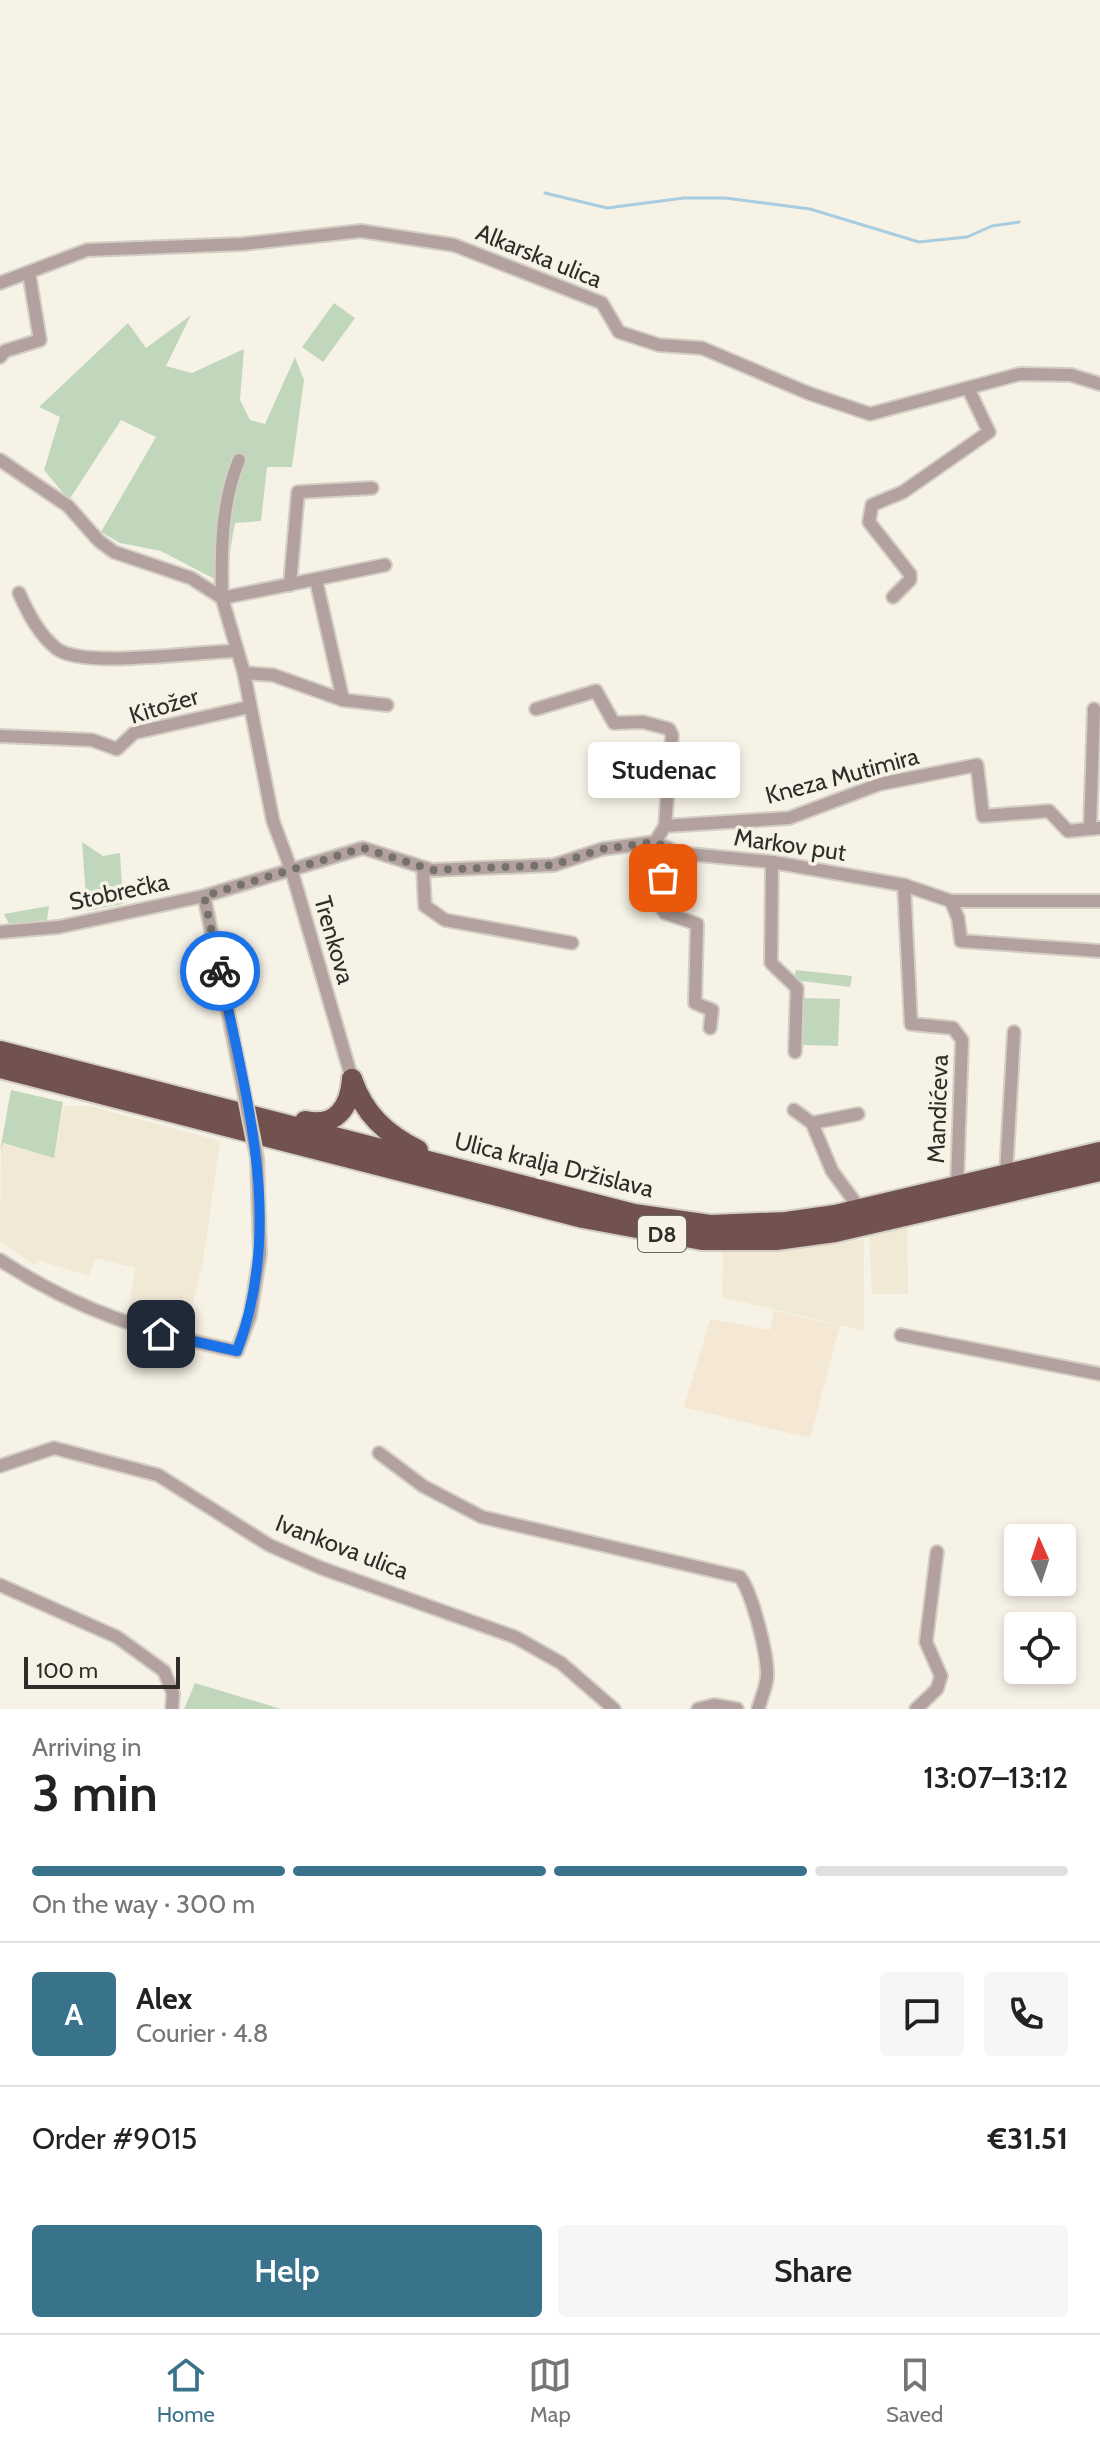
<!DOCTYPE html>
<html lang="en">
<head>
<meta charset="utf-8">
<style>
  body { margin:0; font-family:Cabin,sans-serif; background:#f6f6f6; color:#222; height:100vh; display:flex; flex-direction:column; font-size:30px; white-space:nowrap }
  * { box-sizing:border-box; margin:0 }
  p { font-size:26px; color:#767676 }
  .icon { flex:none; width:44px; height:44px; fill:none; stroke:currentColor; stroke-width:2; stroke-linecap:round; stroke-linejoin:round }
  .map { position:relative; height:1709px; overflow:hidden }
  .sheet { display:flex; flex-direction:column; background:#fff; flex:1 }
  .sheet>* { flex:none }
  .needle { width:52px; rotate:357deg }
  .tools { position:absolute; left:1004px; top:1524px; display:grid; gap:16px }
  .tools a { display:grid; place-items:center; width:72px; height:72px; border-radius:8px; background:#fff; box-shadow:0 4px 12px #0003; font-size:40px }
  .scale { position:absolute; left:24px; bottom:20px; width:156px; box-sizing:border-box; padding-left:8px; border:4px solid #2f2d29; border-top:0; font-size:22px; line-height:28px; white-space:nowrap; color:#2f2d29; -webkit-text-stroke:6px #f7f2e6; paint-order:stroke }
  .pin { position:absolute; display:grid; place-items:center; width:68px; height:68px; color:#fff; margin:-34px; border-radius:16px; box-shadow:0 4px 12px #0006 }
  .courier { position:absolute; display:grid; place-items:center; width:80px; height:80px; margin:-40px; border:6px solid #1a73e8; border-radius:50%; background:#fff; color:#222; box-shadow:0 2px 10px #0007 }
  .bubble { position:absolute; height:56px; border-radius:8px; background:#fff; box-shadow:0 4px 12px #0003; font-size:26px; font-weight:600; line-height:56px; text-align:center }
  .head em { font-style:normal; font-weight:600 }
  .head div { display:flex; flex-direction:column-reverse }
  .head { display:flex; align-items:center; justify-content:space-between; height:136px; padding:0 32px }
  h1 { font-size:52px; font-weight:600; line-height:60px }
  .bar { display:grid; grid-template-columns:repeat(4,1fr); gap:12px 8px; align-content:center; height:96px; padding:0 32px }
  .bar i { height:10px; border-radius:6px; background:#e0e0e0 }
  .bar .selected { background:#38728b }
  .bar p { grid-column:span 4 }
  .line { display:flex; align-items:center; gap:20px; padding:0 32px; border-top:2px solid #e0e0e0 }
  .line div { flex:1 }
  .round { display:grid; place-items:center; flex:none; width:84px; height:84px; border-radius:8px; background:#f6f6f6 }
  .action { display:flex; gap:16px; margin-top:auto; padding:16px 32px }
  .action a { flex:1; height:92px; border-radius:8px; background:#38728b; color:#fff; font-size:32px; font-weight:600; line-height:92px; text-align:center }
  .action a+a { background:#f6f6f6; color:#222 }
  .tabs { display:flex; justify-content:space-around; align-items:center; height:112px; border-top:2px solid #e0e0e0; background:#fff; font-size:22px; color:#767676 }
  .tabs a { display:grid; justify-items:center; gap:4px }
  .tabs .selected { color:#38728b }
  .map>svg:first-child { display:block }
</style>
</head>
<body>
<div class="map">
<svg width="1100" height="1709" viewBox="0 0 1100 1709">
  <rect width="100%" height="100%" fill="#f7f2e6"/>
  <g fill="#f1e9d5">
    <path d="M 64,1106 L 90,1106 L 220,1141 L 203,1262 L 186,1331 L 128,1315 L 135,1268 L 95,1258 L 89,1276 L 40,1261 L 34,1265 L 0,1241 L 1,1143 L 54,1158 Z"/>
    <path d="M 907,1223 L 908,1294 L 872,1294 L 869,1231 Z"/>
    <path d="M 864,1239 L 864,1331 L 722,1297 L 723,1251 L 786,1251 Z"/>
  </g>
  <path fill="#f4e7d3" d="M 774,1311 L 840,1326 L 810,1438 L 684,1407 L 710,1319 L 770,1330 Z"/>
  <g fill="#c1d7bc">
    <path d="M 334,303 L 355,318 L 323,362 L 302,347 Z"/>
    <path d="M 191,315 L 166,366 L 192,373 L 244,349 L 240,400 L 250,420 L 265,424 L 295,357 L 304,380 L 292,467 L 267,467 L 261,521 L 235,523 L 224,584 L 161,551 L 120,543 L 101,532 L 156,437 L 121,420 L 69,500 L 44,470 L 60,417 L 39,407 L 128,323 L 146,348 Z"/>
    <path d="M 82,842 L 103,856 L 120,853 L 123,904 L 87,911 Z"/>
    <path d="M 49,906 L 47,920 L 9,924 L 4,914 Z"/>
    <path d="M 796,970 L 852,976 L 850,987 L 794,980 Z"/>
    <path d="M 804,998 L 840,999 L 838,1046 L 803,1045 Z"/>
    <path d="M 11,1090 L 63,1102 L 54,1158 L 3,1143 L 0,1151 Z"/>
    <path d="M 195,1683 L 281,1709 L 184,1709 Z"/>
  </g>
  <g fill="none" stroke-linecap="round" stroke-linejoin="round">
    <path stroke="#a8cce0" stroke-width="3" d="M 545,193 L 607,208 L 684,198 L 725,198 L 810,209 L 919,242 L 967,237 L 992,226 L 1019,222"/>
    <defs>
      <g id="minor">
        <path d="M 0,283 L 87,250 L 243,244 L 361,231 L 454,245 L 602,303 L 619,332 L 659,345 L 702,348 L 808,393 L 870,414 L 1020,374 L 1071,375 L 1100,384"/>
        <path d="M 0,357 L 5,351 L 40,340 L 29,273"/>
        <path d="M 0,460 L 68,506 L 99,541 L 114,552 L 191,578 L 222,598 L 244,673 L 273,821 L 292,872 L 352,1079"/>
        <path d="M 239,460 C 221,503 221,552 222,598 L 385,565"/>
        <path d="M 316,580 L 343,700"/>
        <path d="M 290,585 L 298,492 L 372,488"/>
        <path d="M 19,593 C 28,613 39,635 57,649 C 85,669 198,651 237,651"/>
        <path d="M 893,597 L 910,580 L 910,574 L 869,522 L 872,505 L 903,492 L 989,432 L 968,388"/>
        <path d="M 244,673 L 273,675 L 343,700 L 387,705"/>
        <path d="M 536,709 L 596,691 L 614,723 L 643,722 L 669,729 L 672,735 L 665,826"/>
        <path d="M 0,736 L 92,740 L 117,749 L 134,733 L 249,707"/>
        <path d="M 1090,828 L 1094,709"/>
        <path d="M 655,842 L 665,826 L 789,818 L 880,784 L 977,765 L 983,816 L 1049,811 L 1068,831 L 1100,828"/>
        <path d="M 668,848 L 658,902 L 665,913 L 697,924 L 695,1003 L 712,1010 L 710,1028"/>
        <path d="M 772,862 L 771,963 L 797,988 L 795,1052"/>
        <path d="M 423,868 L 425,906 L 445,920 L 572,943"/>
        <path d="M 904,885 L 911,1024 L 953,1028 L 962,1040 L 957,1186"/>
        <path d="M 204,896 L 232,1032"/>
        <path d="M 951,901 L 958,918 L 961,941 L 1100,951"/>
        <path d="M 0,932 L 59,927 L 204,896 L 363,848 L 432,870 L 554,865 L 602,849 L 655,842 L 678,853 L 772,862 L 904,885 L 951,901 L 1100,901"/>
        <path d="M 794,1110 L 812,1123 L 858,1114"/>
        <path d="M 812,1123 L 832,1171 L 860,1209"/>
        <path d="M 1006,1174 L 1014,1032"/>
        <path d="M 0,1260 C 78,1311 146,1332 237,1351 L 250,1316 L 260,1254"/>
        <path d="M 901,1335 L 1100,1374"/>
        <path d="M 379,1453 L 423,1486 L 482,1517 L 740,1577 C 753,1595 768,1655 767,1677 C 766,1688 761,1699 758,1709"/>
        <path d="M 0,1466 L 54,1448 L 158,1475 L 269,1545 L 321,1568 L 515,1637 L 561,1663 L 614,1709"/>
        <path d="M 0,1585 L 117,1637 L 164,1671 L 173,1693 L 172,1709"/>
        <path d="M 698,1709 L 714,1705 L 737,1709"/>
        <path d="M 916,1709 L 937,1689 L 941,1676 L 926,1642 L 937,1552"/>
      </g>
      <g id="trunk">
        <path d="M 0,1051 L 634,1214 L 710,1225 L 786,1222 L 835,1215 L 1100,1152"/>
        <path d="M 0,1068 L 583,1218 L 702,1240 L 776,1240 L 835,1232 L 1100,1171"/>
        <path d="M 352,1079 C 364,1114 386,1134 418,1150"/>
        <path d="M 305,1121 C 336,1128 350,1107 352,1079"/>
      </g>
    </defs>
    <use href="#minor" stroke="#d3cfc4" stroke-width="16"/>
    <use href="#trunk" stroke="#d3cfc4" stroke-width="24"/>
    <use href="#minor" stroke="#b3a19f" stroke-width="12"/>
    <use href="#trunk" stroke="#72524f" stroke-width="20"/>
    <defs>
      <path id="minor-bridge" d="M 232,1032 L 257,1158 L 260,1254"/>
    </defs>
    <use href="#minor-bridge" stroke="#d3cfc4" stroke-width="16" stroke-linecap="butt"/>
    <use href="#minor-bridge" stroke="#b3a19f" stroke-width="12"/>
  </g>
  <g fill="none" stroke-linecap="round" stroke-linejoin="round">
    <path stroke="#75726b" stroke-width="8" stroke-dasharray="0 14.4" d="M 220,971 L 204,896 L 363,848 L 432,870 L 554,865 L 602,849 L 655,842 L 668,848 L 663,878"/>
    <path stroke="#1a73e8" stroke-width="10" d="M 161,1334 L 237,1351 C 285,1225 246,1097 220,971"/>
  </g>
  <g text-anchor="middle" stroke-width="7" stroke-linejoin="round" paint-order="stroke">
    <rect fill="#f7f2e6" stroke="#6b6862" stroke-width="2" x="638" y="1216" width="48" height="36" rx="6"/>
    <g font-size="22" font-weight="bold" fill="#2f2d29">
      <text x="662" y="1242">D8</text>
    </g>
    <g font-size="24" fill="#2f2d29" stroke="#f7f2e6">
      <text transform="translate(539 256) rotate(22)" y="8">Alkarska ulica</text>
      <text transform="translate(164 706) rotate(-17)" y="8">Kitožer</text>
      <text transform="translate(842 776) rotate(-15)" y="8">Kneza Mutimira</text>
      <text transform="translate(790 845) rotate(8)" y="8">Markov put</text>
      <text transform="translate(119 892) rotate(-12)" y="8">Stobrečka</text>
      <text transform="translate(334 940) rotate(74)" y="8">Trenkova</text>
      <text transform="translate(938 1109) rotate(-88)" y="8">Mandićeva</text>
      <text transform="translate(554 1165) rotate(14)" y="8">Ulica kralja Držislava</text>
      <text transform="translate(342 1547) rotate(21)" y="8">Ivankova ulica</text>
    </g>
  </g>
</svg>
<div class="tools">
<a><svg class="needle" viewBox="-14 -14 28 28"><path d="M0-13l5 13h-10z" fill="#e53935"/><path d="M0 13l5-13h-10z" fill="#767676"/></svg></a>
<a><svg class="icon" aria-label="locate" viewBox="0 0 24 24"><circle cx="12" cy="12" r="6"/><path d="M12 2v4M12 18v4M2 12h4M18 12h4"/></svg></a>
</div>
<div class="scale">100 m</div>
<div class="pin" style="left:663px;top:878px;background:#ea580c"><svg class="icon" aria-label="bag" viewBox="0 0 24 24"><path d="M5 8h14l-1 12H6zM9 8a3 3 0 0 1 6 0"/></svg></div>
<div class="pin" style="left:161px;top:1334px;background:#1f2937"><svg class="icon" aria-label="home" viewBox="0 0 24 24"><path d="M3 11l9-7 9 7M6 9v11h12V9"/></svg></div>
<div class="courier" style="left:220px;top:971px"><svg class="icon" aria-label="bike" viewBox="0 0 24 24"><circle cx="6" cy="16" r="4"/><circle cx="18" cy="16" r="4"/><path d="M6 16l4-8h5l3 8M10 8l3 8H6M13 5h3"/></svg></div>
<div class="bubble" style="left:588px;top:742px;width:152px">Studenac</div>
</div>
<section class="sheet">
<div class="head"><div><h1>3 min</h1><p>Arriving in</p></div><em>13:07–13:12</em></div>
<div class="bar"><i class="selected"></i><i class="selected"></i><i class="selected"></i><i></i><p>On the way · 300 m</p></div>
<div class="line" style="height:144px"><b class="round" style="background:#38728b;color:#fff">A</b><div><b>Alex</b><p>Courier · 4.8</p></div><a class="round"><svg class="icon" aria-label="chat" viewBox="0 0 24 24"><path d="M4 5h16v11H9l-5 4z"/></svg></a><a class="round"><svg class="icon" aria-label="phone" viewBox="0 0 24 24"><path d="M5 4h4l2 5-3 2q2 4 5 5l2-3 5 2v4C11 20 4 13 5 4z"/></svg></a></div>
<div class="line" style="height:104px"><div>Order #9015</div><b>€31.51</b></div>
<div class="action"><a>Help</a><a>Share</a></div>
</section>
<nav class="tabs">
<a class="selected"><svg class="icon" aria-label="home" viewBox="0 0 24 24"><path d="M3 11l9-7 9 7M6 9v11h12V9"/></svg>Home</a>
<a><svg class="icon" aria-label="map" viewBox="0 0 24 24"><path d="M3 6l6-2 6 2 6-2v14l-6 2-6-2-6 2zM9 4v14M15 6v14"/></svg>Map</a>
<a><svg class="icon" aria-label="saved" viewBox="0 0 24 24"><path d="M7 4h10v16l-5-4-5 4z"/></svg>Saved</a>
</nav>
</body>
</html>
